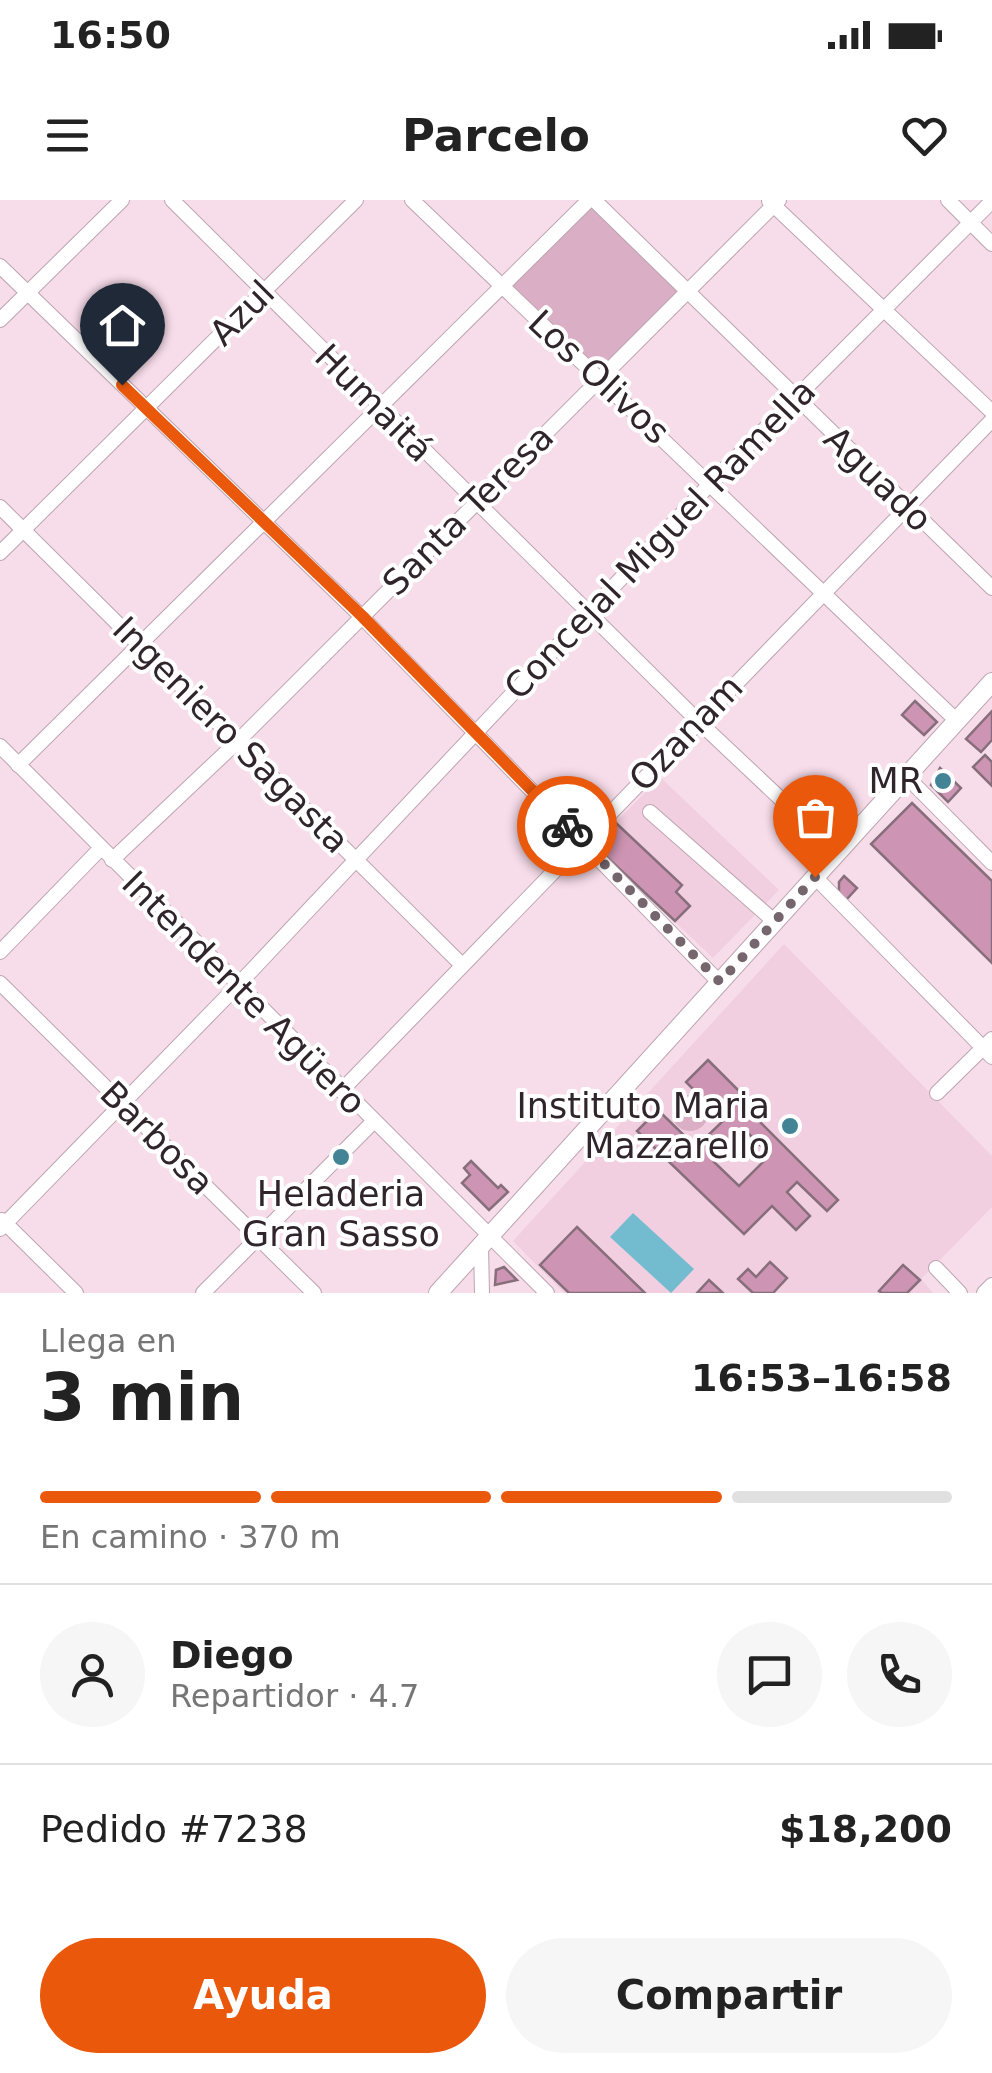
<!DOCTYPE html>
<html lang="es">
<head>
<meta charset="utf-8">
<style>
  body { margin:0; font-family:"DejaVu Sans",sans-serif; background:#f6f6f6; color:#222; height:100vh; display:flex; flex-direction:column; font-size:38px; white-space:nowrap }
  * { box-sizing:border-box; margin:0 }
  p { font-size:32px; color:#767676 }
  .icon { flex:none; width:55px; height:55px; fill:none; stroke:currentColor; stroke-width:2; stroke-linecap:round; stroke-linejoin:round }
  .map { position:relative; height:1093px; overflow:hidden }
  .panel { display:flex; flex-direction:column; background:#fff; flex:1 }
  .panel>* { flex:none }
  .pin { position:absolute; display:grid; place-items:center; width:85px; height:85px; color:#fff; margin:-102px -42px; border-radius:50% 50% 50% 0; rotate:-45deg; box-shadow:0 0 10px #0007 }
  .pin .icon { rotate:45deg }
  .courier { position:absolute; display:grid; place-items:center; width:100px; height:100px; margin:-50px; border:8px solid #ea580c; border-radius:50%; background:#fff; color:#222; box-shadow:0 2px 12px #0007 }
  .overview em { font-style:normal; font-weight:700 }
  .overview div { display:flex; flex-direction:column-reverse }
  .overview { display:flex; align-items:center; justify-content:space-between; height:170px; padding:0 40px }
  h1 { font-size:65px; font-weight:700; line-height:75px }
  .bar { display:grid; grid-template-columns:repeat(4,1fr); gap:15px 10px; align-content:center; height:120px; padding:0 40px }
  .bar i { height:12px; border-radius:8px; background:#e0e0e0 }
  .bar .active { background:#ea580c }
  .bar p { grid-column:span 4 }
  .line { display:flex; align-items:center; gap:25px; padding:0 40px; border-top:2px solid #e0e0e0 }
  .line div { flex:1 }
  .round { display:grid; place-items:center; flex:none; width:105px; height:105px; border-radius:52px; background:#f6f6f6 }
  .cta { display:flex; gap:20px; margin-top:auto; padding:20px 40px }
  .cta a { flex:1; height:115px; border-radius:60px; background:#ea580c; color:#fff; font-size:40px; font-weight:700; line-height:115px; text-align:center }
  .cta a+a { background:#f6f6f6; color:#222 }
  .status { display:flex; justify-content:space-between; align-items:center; height:70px; padding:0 50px; background:#fff; direction:ltr }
  .status svg { height:28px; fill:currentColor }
  header { display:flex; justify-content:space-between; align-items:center; height:130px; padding:0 40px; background:#fff; font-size:45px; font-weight:700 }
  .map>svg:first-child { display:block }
</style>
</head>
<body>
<div class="status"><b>16:50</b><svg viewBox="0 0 49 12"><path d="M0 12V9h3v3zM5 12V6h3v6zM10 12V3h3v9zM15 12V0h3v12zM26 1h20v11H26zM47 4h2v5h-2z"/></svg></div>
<header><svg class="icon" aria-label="menu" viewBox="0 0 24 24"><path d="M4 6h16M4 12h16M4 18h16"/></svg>Parcelo<svg class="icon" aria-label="heart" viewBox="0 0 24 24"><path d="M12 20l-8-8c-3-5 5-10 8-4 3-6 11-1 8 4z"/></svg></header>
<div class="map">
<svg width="992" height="1093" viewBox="0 0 992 1093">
  <rect width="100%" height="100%" fill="#f7dce9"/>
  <g fill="#f1cfe0">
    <path d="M 660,577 L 779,690 L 713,758 L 594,645 Z"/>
    <path d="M 784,744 L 992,956 L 992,1007 L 921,1079 L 933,1093 L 564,1093 L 513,1041 Z"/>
  </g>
  <g fill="#daaec5">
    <path d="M 589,0 L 686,91 L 601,177 L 502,87 Z"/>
    <circle cx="690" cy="913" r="18"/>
  </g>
  <path fill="#73bccf" d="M 633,1013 L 694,1069 L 671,1093 L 610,1037 Z"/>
  <g fill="#cd95b3" stroke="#866e7a" stroke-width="2.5" fill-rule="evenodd">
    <path d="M 915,501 L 937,522 L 924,535 L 902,515 Z"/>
    <path d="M 992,511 L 992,540 L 981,552 L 966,539 Z"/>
    <path d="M 985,555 L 992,562 L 992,586 L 973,567 Z"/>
    <path d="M 940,568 L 961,588 L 948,602 L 931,585 Z"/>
    <path d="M 912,603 L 992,681 L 992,763 L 871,644 Z"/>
    <path d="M 616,623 L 682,685 L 676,692 L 690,706 L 675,721 L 594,645 Z"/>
    <path d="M 844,676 L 857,688 L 846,700 L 839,693 L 839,682 Z"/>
    <path d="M 708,860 L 762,914 L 757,919 L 838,1000 L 827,1011 L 797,982 L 787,992 L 810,1016 L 796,1030 L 772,1006 L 744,1034 L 637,931 L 658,910 L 696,947 L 724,920 L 686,882 ZM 746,931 L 770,955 L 739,986 L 714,962 Z"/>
    <path d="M 471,961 L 498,988 L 501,985 L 508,992 L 489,1010 L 462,983 L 470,975 L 464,968 Z"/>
    <path d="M 577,1027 L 645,1093 L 569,1093 L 540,1065 Z"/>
    <path d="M 770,1062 L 787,1078 L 773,1093 L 753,1093 L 738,1079 L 748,1069 L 756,1077 Z"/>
    <path d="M 903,1065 L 920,1080 L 907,1093 L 882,1093 L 879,1091 Z"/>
    <path d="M 504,1067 L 517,1080 L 495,1085 L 496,1070 Z"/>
    <path d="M 709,1080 L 723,1093 L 697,1093 Z"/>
  </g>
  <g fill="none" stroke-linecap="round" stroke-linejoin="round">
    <defs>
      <g id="minor">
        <path d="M 172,0 L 698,521 L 838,653"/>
        <path d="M 412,0 L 957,521"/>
        <path d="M 594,0 L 992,388"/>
        <path d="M 948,0 L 992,44"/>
        <path d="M 769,1 L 992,212"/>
        <path d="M 0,66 L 361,416 L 720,783"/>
        <path d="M 0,120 L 122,0"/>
        <path d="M 0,307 L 462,765"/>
        <path d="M 0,353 L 356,0"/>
        <path d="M 0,546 L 547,1093"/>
        <path d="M 18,565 L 589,0"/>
        <path d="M 907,577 L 992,663"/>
        <path d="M 650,612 L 774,721"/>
        <path d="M 112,660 L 238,541 L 779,0"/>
        <path d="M 815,677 L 992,857"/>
        <path d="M 0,752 L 100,649"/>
        <path d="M 0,783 L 314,1093"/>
        <path d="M 341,891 L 992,220"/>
        <path d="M 937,893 L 992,839"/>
        <path d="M 2,1020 L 76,1093"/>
        <path d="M 0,1029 L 237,786 L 711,283 L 992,1"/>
        <path d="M 481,1047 L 482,1093"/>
        <path d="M 936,1068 L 960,1093"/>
        <path d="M 203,1093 L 373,922"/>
        <path d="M 984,1093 L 992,1085"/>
      </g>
      <path id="major" d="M 438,1093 L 992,482"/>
    </defs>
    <use href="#minor" stroke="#bda4b0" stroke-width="16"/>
    <use href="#major" stroke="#bda4b0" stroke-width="20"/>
    <use href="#minor" stroke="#fff" stroke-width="14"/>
    <use href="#major" stroke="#fff" stroke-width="18"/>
  </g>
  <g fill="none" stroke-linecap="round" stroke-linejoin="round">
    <path stroke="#75656d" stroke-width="10" stroke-dasharray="0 18" d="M 567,626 L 720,782 L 815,677"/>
    <path stroke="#ea580c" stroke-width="12" d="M 122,185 L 362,416 L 567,626"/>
  </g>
  <g fill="#428495" stroke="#fff" stroke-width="4">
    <circle cx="943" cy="581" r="10"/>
    <circle cx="790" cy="926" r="10"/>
    <circle cx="341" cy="957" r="10"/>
  </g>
  <g text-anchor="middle" stroke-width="8" stroke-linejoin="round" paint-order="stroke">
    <g font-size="35" fill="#2f252a" stroke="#fff">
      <text transform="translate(242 113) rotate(-45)" y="12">Azul</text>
      <text transform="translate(599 177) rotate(43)" y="12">Los Olivos</text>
      <text transform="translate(374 203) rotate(45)" y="12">Humaitá</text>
      <text transform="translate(878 279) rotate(44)" y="12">Aguado</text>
      <text transform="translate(468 310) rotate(-45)" y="12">Santa Teresa</text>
      <text transform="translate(660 339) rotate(-46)" y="12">Concejal Miguel Ramella</text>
      <text transform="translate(686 533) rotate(-46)" y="12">Ozanam</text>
      <text transform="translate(231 535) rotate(45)" y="12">Ingeniero Sagasta</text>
      <text transform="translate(244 793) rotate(45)" y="12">Intendente Agüero</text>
      <text transform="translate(157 938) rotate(45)" y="12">Barbosa</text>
    </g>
    <g font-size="35" fill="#2f252a" stroke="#fff" text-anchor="end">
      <text x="923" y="593">MR</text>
      <text x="770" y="918">Instituto Maria<tspan x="770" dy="40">Mazzarello</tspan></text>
      <text x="341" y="1006" text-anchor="middle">Heladeria<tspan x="341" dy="40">Gran Sasso</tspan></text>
    </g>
  </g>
</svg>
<div class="pin" style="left:815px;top:677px;background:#ea580c"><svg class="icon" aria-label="bag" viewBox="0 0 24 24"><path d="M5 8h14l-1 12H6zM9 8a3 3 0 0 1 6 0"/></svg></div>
<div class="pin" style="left:122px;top:185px;background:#1f2937"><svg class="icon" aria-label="home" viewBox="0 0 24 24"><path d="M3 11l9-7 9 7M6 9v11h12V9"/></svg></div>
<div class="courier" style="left:567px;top:626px"><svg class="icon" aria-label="bike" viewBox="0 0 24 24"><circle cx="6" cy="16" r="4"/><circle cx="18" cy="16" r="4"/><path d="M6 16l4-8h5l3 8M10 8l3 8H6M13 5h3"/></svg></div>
</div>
<section class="panel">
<div class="overview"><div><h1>3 min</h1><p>Llega en</p></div><em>16:53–16:58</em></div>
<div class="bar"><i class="active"></i><i class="active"></i><i class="active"></i><i></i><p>En camino · 370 m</p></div>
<div class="line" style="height:180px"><a class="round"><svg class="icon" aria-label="person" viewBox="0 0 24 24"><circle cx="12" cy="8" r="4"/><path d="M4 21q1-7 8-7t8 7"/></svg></a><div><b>Diego</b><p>Repartidor · 4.7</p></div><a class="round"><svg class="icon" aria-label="chat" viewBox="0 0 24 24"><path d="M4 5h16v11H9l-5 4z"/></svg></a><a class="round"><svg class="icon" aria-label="phone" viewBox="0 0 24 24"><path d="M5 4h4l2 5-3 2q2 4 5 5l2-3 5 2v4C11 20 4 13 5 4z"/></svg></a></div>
<div class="line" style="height:130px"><div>Pedido #7238</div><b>$18,200</b></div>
<div class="cta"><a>Ayuda</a><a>Compartir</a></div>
</section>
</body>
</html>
